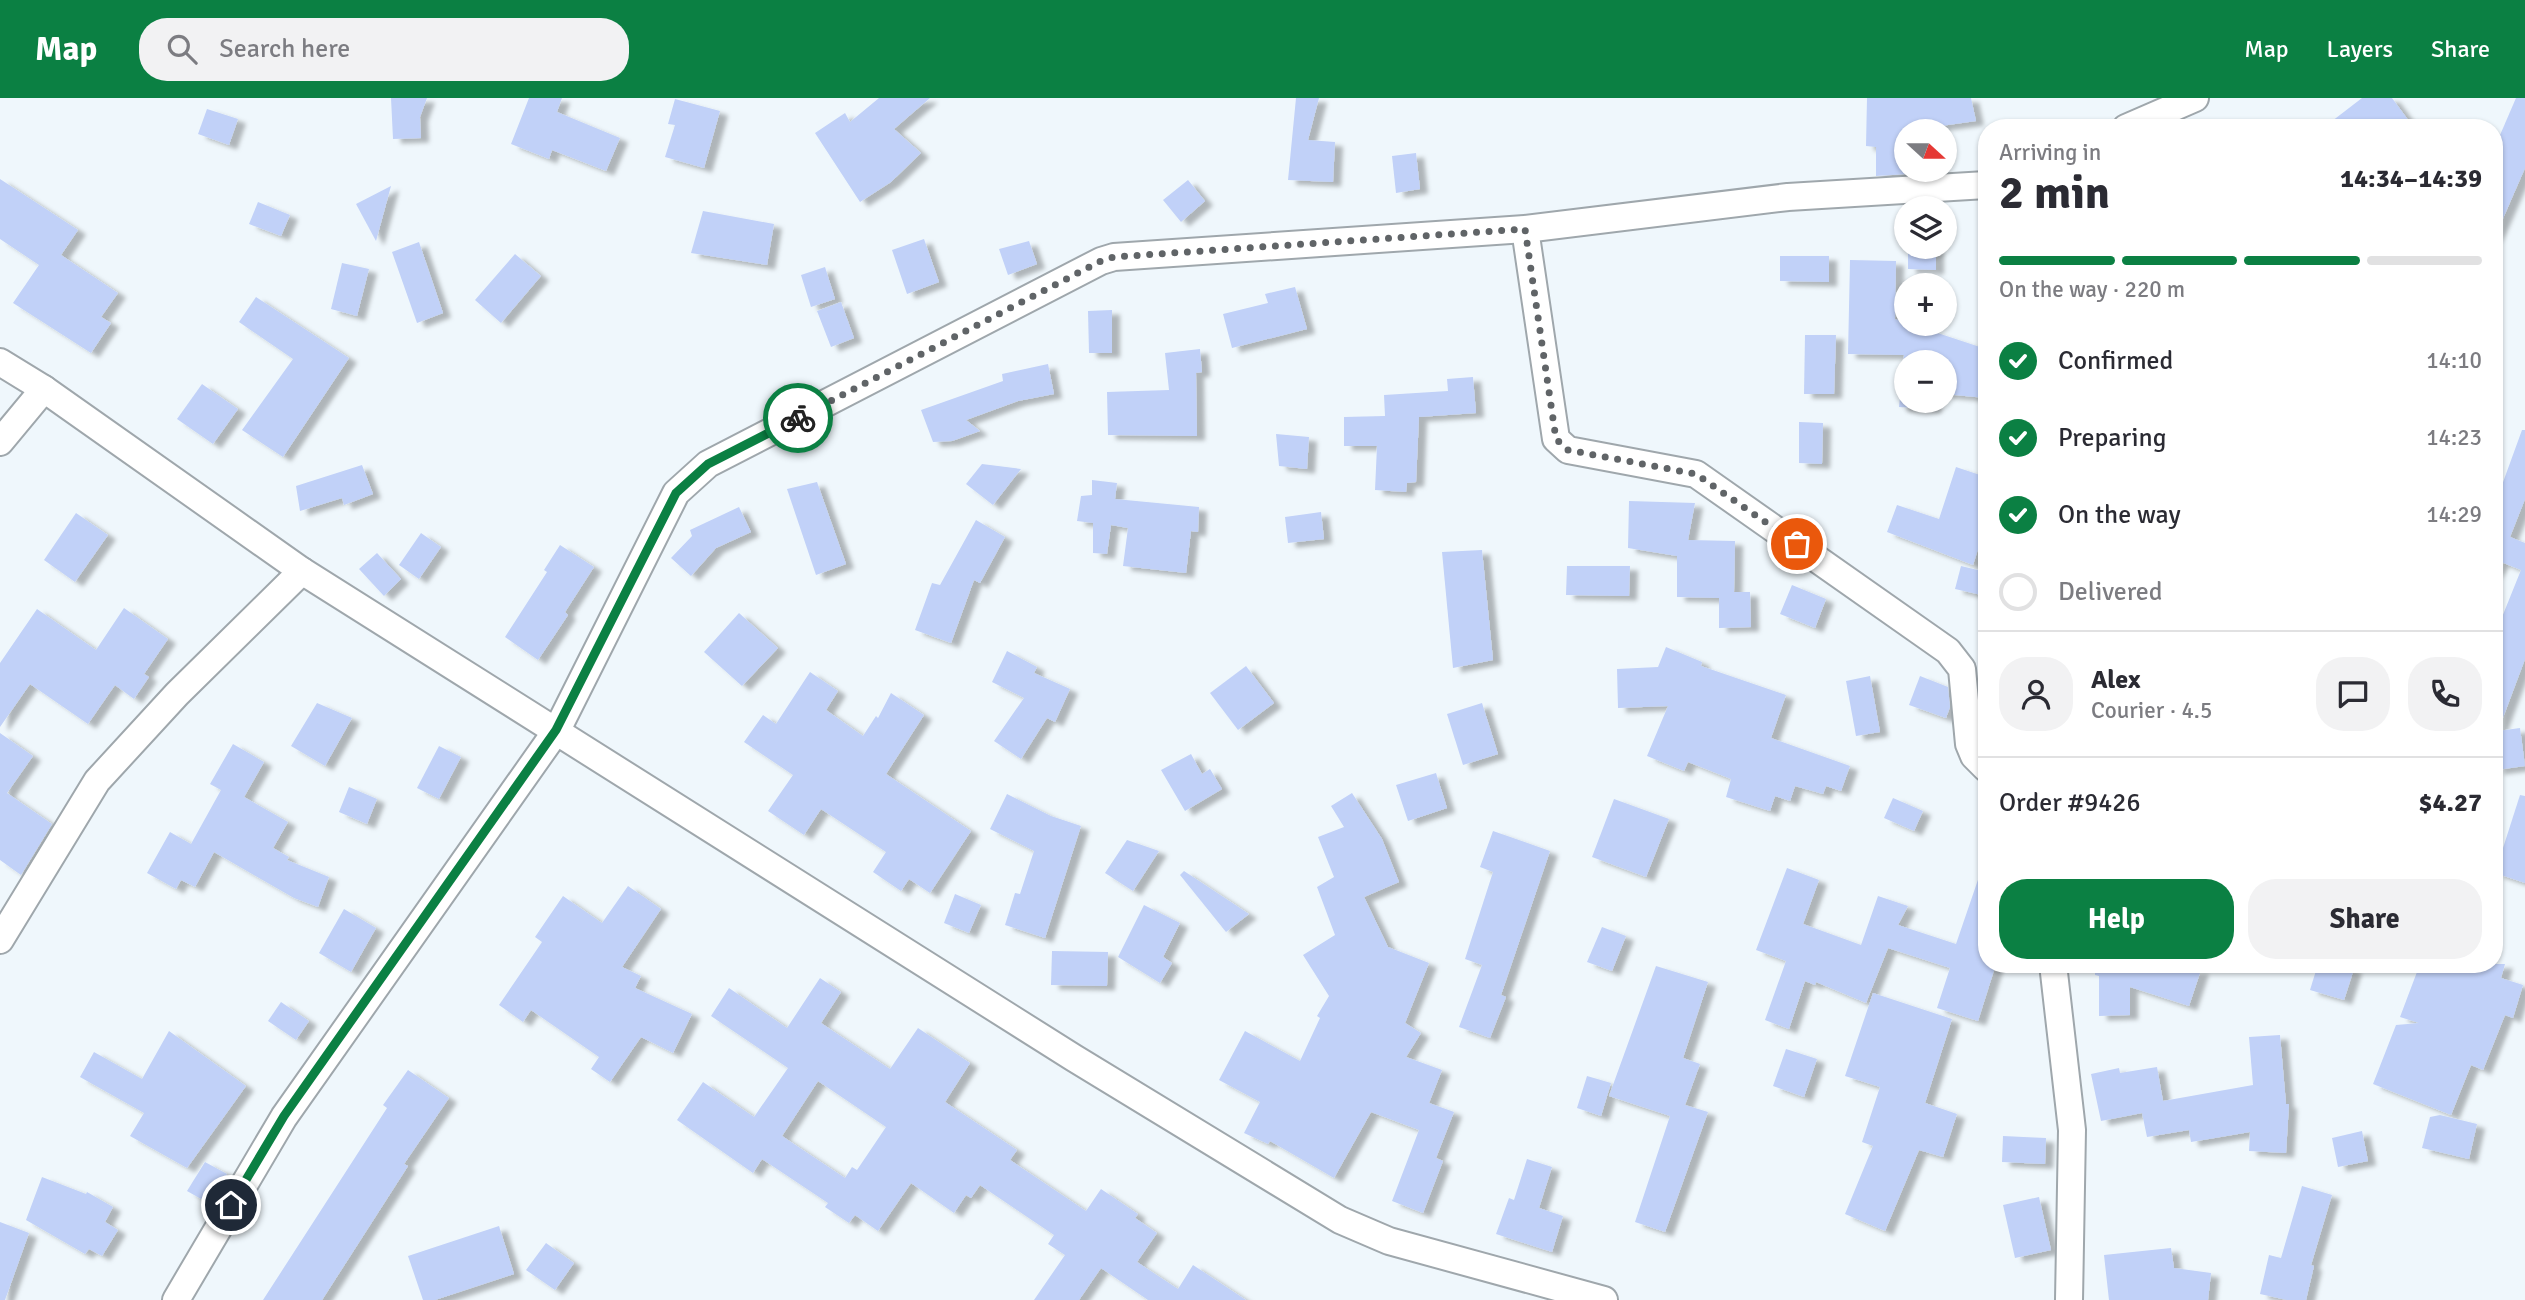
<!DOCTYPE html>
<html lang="en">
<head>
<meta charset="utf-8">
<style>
  body { margin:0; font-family:Signika,sans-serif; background:#f2f2f3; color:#2b2b33; height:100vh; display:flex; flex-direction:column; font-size:26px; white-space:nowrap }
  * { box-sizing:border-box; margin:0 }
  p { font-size:23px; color:#7c7c81 }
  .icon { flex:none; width:38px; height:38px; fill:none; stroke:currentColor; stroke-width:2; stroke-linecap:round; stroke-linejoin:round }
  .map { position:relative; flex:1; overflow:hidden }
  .panel { position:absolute; left:1978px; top:21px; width:525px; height:854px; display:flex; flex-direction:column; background:#fff; border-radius:28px; box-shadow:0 2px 5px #0004 }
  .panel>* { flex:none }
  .needle { width:46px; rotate:111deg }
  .buttons { position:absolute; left:1894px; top:21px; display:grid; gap:14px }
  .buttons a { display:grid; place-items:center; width:63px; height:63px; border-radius:50%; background:#fff; box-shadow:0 2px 5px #0004; font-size:35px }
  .pin { position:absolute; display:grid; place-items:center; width:60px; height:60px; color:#fff; margin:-30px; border:4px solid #fff; border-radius:50%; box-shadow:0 2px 7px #0007 }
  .courier { position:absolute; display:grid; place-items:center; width:70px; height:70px; margin:-35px; border:5px solid #0b8043; border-radius:50%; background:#fff; color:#222; box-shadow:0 2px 9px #0007 }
  .head em { font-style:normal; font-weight:700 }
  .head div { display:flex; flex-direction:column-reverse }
  .head { display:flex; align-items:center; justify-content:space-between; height:119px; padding:0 21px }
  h1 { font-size:46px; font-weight:700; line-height:52px }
  .bar { display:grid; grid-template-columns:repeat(4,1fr); gap:10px 7px; align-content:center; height:84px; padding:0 21px }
  .bar i { height:9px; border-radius:5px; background:#e1e1e2 }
  .bar .on { background:#0b8043 }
  .bar p { grid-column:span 4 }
  .line { display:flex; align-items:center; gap:18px; padding:0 21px; border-top:2px solid #e1e1e2 }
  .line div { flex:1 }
  .round { display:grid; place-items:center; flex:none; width:74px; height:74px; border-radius:28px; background:#f2f2f3 }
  ol { padding:0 21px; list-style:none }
  li { display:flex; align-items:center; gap:21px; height:77px }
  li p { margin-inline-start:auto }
  li .icon { padding:7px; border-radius:50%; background:#0b8043; color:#fff; stroke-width:4 }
  li:last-child { color:#7c7c81 }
  li i { width:38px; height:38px; border:4px solid #e1e1e2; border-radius:50% }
  .primary-button { display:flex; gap:14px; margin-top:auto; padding:14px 21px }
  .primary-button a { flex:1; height:80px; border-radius:28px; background:#0b8043; color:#fff; font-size:28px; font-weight:700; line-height:80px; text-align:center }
  .primary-button a+a { background:#f2f2f3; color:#2b2b33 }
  header { display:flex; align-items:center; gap:42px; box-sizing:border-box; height:98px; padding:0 35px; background:#0b8043; color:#fff }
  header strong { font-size:33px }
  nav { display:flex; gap:38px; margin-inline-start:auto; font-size:24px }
  .search { width:490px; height:63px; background:#f2f2f3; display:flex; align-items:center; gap:18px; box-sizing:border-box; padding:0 24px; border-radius:28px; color:#7c7c81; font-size:26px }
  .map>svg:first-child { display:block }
</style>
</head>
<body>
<header>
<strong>Map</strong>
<div class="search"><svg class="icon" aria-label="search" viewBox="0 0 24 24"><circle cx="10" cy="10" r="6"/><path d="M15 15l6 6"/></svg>Search here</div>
<nav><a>Map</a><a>Layers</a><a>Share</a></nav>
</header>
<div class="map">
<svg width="2525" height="1202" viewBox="0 0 2525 1202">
  <defs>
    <filter id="shadow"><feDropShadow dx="8" dy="4.5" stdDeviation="2" flood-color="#0004"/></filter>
  </defs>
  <rect width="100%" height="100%" fill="#eff7fc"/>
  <g fill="#c1d1f8" fill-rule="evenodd" filter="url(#shadow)">
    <path d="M 391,0 L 427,0 L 420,19 L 421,40 L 393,41 Z"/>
    <path d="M 529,0 L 562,0 L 557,14 L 620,40 L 606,73 L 552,52 L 549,61 L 511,46 Z"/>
    <path d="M 879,0 L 930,0 L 894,31 L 921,55 L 891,84 L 860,104 L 815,35 L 845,15 L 850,24 Z"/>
    <path d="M 1296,0 L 1319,0 L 1308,42 L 1335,44 L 1333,84 L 1288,82 Z"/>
    <path d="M 1867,0 L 1971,0 L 1976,23 L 1906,33 L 1907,76 L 1876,78 L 1876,49 L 1866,48 Z"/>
    <path d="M 2362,0 L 2392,0 L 2414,30 L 2323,30 Z"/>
    <path d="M 2516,0 L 2525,0 L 2525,70 L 2494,141 L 2494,51 Z"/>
    <path d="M 675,1 L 720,13 L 704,70 L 665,59 L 675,27 L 668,26 Z"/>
    <path d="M 207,11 L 238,21 L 229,47 L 198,36 Z"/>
    <path d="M 1416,55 L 1420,91 L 1396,95 L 1392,58 Z"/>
    <path d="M 0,81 L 78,132 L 61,157 L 118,195 L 101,219 L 111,225 L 91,255 L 13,205 L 39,167 L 0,141 Z"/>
    <path d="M 1188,82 L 1205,103 L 1181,124 L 1163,102 Z"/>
    <path d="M 391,88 L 376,143 L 356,106 Z"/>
    <path d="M 258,104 L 290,117 L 281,138 L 249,126 Z"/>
    <path d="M 703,113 L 774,126 L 767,167 L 691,155 Z"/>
    <path d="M 924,141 L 939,184 L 907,196 L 892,152 Z"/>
    <path d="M 1029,143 L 1037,166 L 1008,177 L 999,151 Z"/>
    <path d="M 419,144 L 443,215 L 417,225 L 392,154 Z"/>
    <path d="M 1908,149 L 1936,149 L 1936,172 L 1908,171 Z"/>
    <path d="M 515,156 L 541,178 L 501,225 L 475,202 Z"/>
    <path d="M 1780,158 L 1829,158 L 1829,184 L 1780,183 Z"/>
    <path d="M 1850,162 L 1896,163 L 1895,221 L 1986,251 L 1986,300 L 1944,296 L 1944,264 L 1906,264 L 1906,303 L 1934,303 L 1933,311 L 1899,309 L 1904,257 L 1848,256 Z"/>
    <path d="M 342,165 L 369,171 L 357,218 L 331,211 Z"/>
    <path d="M 825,169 L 835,201 L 811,209 L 801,177 Z"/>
    <path d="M 1295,189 L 1307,231 L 1232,250 L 1223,216 L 1268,205 L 1265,196 Z"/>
    <path d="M 256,199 L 349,260 L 283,359 L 242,332 L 293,261 L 239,224 Z"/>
    <path d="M 841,204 L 854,240 L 831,249 L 817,213 Z"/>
    <path d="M 1112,212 L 1112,255 L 1089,255 L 1088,213 Z"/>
    <path d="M 1805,237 L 1836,237 L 1834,296 L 1804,296 Z"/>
    <path d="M 1200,251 L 1202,274 L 1196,275 L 1197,338 L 1108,337 L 1107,294 L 1169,292 L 1165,255 Z"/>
    <path d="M 1048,266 L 1054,296 L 1018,303 L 966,322 L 980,333 L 952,343 L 933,344 L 921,312 L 1003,283 L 1002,276 Z"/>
    <path d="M 1473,279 L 1476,315 L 1419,319 L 1416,384 L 1407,385 L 1406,394 L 1375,392 L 1377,348 L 1344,348 L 1344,319 L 1385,318 L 1384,297 L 1448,293 L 1447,281 Z"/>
    <path d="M 202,286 L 238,311 L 213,346 L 177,321 Z"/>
    <path d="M 1799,324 L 1823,325 L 1822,366 L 1799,365 Z"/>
    <path d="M 2522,332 L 2525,332 L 2525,401 L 2510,439 L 2525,445 L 2525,561 L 2498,633 L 2520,630 L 2525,668 L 2496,672 L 2494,539 L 2521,472 L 2501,464 L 2494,477 L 2494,409 Z"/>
    <path d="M 1276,336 L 1309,339 L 1307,371 L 1279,368 Z"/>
    <path d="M 982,366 L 1021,371 L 993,407 L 966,386 Z"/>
    <path d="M 362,367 L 373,396 L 344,407 L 342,400 L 300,413 L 296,388 Z"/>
    <path d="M 1956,369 L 1986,379 L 1986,426 L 1973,467 L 1887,434 L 1897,407 L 1939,421 Z"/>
    <path d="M 1092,382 L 1117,385 L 1115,401 L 1199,409 L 1198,434 L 1191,433 L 1186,475 L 1123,468 L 1128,430 L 1111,427 L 1107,456 L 1093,455 L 1093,425 L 1077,423 L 1081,398 L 1092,397 Z"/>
    <path d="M 817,384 L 846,466 L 816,477 L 787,391 Z"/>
    <path d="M 1629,403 L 1695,405 L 1688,442 L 1735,443 L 1734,494 L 1750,494 L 1751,529 L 1719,530 L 1719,500 L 1677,499 L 1677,458 L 1628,450 Z"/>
    <path d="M 739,409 L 751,434 L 716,450 L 691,478 L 671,460 L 692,438 L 690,432 Z"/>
    <path d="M 1321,414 L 1324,441 L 1288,445 L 1285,419 Z"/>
    <path d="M 76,415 L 108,437 L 75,484 L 44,462 Z"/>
    <path d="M 976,422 L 1005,439 L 980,485 L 974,482 L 951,545 L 915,532 L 932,485 L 940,487 Z"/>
    <path d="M 421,435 L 441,449 L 419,481 L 399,467 Z"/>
    <path d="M 560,447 L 594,469 L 565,514 L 568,517 L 538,562 L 505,539 L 547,474 L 544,472 Z"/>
    <path d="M 1482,452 L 1493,562 L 1453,570 L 1442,454 Z"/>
    <path d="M 377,455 L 401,481 L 384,498 L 359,471 Z"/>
    <path d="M 1567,468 L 1630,468 L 1629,498 L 1566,497 Z"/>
    <path d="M 1961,468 L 1986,474 L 1986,498 L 1955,491 Z"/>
    <path d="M 1792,487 L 1826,501 L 1815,530 L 1780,516 Z"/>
    <path d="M 124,510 L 168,541 L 144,576 L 149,579 L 134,601 L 115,587 L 88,626 L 30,586 L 0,629 L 0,565 L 37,511 L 96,552 Z"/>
    <path d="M 739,515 L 778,550 L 742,588 L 704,554 Z"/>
    <path d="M 1666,549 L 1702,564 L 1701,568 L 1786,597 L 1771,640 L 1850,668 L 1841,693 L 1826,688 L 1823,696 L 1795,688 L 1790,703 L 1775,698 L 1770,713 L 1726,699 L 1731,681 L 1688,664 L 1684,673 L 1647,658 L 1668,608 L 1618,610 L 1617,571 L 1658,569 Z"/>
    <path d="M 1007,553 L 1037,569 L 1034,575 L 1070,591 L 1055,624 L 1047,620 L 1021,661 L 994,643 L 1024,600 L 992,584 Z"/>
    <path d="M 1246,568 L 1274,605 L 1238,632 L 1210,595 Z"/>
    <path d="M 810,574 L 838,593 L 826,612 L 863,638 L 876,618 L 878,620 L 891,595 L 924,617 L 886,676 L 971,733 L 930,795 L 909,781 L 901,793 L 873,774 L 886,754 L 821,711 L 804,737 L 768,713 L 793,677 L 744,644 L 763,617 L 776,626 Z"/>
    <path d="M 1870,578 L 1880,634 L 1856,638 L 1846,583 Z"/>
    <path d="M 1920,578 L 1948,589 L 1950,609 L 1946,620 L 1909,607 Z"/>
    <path d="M 317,605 L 352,620 L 325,668 L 291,648 Z"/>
    <path d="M 1482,605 L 1498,656 L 1463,667 L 1447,616 Z"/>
    <path d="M 0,635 L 33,658 L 7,695 L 52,726 L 21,777 L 0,762 Z"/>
    <path d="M 233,646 L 264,664 L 244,699 L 288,724 L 273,750 L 289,759 L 287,762 L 329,779 L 318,809 L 294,800 L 214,754 L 195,789 L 181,782 L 176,791 L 147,775 L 170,734 L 191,746 L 221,692 L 210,686 Z"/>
    <path d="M 439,648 L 461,659 L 439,701 L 417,690 Z"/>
    <path d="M 1191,656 L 1202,676 L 1210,671 L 1222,691 L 1185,713 L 1161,672 Z"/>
    <path d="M 1436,675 L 1447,710 L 1408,723 L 1396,687 Z"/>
    <path d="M 349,689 L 377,701 L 367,726 L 339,714 Z"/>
    <path d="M 1352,695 L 1382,741 L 1399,784 L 1364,799 L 1388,849 L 1429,865 L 1405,925 L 1421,935 L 1406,959 L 1442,972 L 1429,1005 L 1454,1014 L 1436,1060 L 1443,1063 L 1423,1115 L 1392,1103 L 1419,1032 L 1371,1014 L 1334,1080 L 1270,1043 L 1268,1046 L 1244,1035 L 1260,1004 L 1219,982 L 1245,933 L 1300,963 L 1320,920 L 1317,918 L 1329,898 L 1303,857 L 1335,837 L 1317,789 L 1334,779 L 1318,739 L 1344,729 L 1331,708 Z"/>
    <path d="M 1007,696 L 1051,718 L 1081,728 L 1045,840 L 1005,827 L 1015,795 L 1020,796 L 1034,753 L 990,731 Z"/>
    <path d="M 2520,697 L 2525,698 L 2525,785 L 2495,775 Z"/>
    <path d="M 1893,700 L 1923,713 L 1914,733 L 1884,720 Z"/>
    <path d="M 1614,701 L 1669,721 L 1646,779 L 1592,759 Z"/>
    <path d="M 1493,733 L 1550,753 L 1501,897 L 1506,899 L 1490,940 L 1459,929 L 1482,867 L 1465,861 L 1493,774 L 1480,769 Z"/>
    <path d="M 1127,742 L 1159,753 L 1133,793 L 1105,775 Z"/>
    <path d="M 1787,770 L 1819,782 L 1803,826 L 1861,847 L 1878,798 L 1908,808 L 1898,827 L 1956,846 L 1982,770 L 1986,771 L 1986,866 L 1996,866 L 1978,923 L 1937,910 L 1950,870 L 1888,850 L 1866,905 L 1816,884 L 1815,887 L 1805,883 L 1789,931 L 1765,922 L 1786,863 L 1756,852 Z"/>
    <path d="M 1184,773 L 1249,816 L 1226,834 L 1180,777 Z"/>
    <path d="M 628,788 L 661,811 L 622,869 L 641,878 L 635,890 L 692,916 L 673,955 L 641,939 L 610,984 L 591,971 L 599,959 L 531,912 L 523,924 L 499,907 L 542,844 L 535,839 L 563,798 L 602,825 Z"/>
    <path d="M 955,796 L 981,807 L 969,835 L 944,825 Z"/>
    <path d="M 1144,807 L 1180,825 L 1163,859 L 1172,865 L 1160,885 L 1118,859 Z"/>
    <path d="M 344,811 L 376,830 L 351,874 L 319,855 Z"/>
    <path d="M 1602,829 L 1626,838 L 1612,873 L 1587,864 Z"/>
    <path d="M 1052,853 L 1108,854 L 1107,888 L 1051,887 Z"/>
    <path d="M 2318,866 L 2337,866 L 2354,871 L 2344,902 L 2310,892 Z"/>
    <path d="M 2420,866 L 2505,866 L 2501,880 L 2523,887 L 2513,920 L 2505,917 L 2483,972 L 2471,967 L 2451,1017 L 2373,986 L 2396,927 L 2419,925 L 2400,919 Z"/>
    <path d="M 1656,868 L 1708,884 L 1683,960 L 1700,966 L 1685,1007 L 1708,1014 L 1665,1134 L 1635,1124 L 1670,1018 L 1609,998 Z"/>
    <path d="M 2201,872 L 2189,908 L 2130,889 L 2130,917 L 2099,918 L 2099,878 L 2095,877 L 2095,873 Z"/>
    <path d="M 820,880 L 841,894 L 821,925 L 890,971 L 918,930 L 970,965 L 945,1004 L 1017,1052 L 1010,1062 L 1086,1113 L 1101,1091 L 1138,1116 L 1135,1120 L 1157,1135 L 1137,1164 L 1178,1191 L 1193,1167 L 1246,1202 L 1148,1202 L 1101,1170 L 1079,1202 L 1034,1202 L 1065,1157 L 1048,1146 L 1054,1137 L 980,1087 L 971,1100 L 966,1097 L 954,1115 L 911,1085 L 878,1133 L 855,1117 L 849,1125 L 825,1109 L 828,1105 L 762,1061 L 753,1075 L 677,1022 L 703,984 L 754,1019 L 788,970 L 711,918 L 729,890 L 787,930 ZM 818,983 L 886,1029 L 857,1072 L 852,1069 L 845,1080 L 782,1038 Z"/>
    <path d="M 1873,895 L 1952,921 L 1925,1005 L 1957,1016 L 1943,1059 L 1919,1052 L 1885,1133 L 1845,1116 L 1873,1048 L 1862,1044 L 1880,989 L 1845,978 Z"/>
    <path d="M 281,904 L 309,923 L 296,942 L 268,923 Z"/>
    <path d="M 169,933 L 246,988 L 187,1070 L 130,1038 L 144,1015 L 80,979 L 94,954 L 142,981 Z"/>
    <path d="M 2280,937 L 2286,1006 L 2289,1006 L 2286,1055 L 2249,1053 L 2250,1034 L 2191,1044 L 2189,1032 L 2147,1039 L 2142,1015 L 2101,1023 L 2091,976 L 2119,970 L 2120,975 L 2157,969 L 2163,1003 L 2253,987 L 2249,939 Z"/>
    <path d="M 1786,951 L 1817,961 L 1804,999 L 1773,988 Z"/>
    <path d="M 408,972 L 449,1000 L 404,1066 L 408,1068 L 322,1202 L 263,1202 L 387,1010 L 383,1007 Z"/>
    <path d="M 1587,978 L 1611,985 L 1601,1018 L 1577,1010 Z"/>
    <path d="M 2440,1017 L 2477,1026 L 2469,1061 L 2422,1050 L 2430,1019 Z"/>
    <path d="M 2362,1033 L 2368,1063 L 2338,1069 L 2332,1040 Z"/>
    <path d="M 2003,1038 L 2046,1040 L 2045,1066 L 2002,1064 Z"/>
    <path d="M 1527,1061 L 1552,1069 L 1539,1110 L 1563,1118 L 1552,1154 L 1496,1136 L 1509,1100 L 1514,1102 Z"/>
    <path d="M 205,1064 L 227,1076 L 210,1106 L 187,1093 Z"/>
    <path d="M 42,1079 L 86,1096 L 87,1094 L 113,1109 L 105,1124 L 118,1132 L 102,1158 L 89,1151 L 85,1156 L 26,1122 Z"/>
    <path d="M 2302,1088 L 2332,1097 L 2311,1167 L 2314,1168 L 2306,1202 L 2287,1202 L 2260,1196 L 2269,1157 L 2281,1160 Z"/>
    <path d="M 2039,1099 L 2051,1152 L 2015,1160 L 2003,1107 Z"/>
    <path d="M 0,1124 L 29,1135 L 5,1202 L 0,1202 Z"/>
    <path d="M 499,1128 L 514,1176 L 435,1202 L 423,1202 L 408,1158 Z"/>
    <path d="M 546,1145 L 574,1165 L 555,1192 L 526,1172 Z"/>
    <path d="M 2171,1150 L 2174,1170 L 2211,1175 L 2208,1202 L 2109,1202 L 2104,1157 Z"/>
  </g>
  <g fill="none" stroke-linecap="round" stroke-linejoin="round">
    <defs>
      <g id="minor">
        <path d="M 2126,30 L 2195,0"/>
        <path d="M 1525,131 L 1556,341 L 1568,352 L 1696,376 L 1948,553 L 1962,571 L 1969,646 L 1974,658 L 1986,670"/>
        <path d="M 0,264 L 44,291 L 302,473 L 1074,960 L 1340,1122 L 1389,1143 L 1604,1202"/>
        <path d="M 0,344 L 44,291"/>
        <path d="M 0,842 L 97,683 L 177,596 L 302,473"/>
        <path d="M 2053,866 L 2072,1032 L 2069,1202"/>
        <path d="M 176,1202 L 284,1019 L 557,632 L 676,395 L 708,366 L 1101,163 L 1114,159 L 1525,131 L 1788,99 L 1986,87"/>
      </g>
    </defs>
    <use href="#minor" stroke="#9fa7ac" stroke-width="30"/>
    <use href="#minor" stroke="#fff" stroke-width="26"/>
  </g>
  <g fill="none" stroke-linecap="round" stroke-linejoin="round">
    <path stroke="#606467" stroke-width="7" stroke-dasharray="0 12.6" d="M 798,320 L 1101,163 L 1114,159 L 1525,131 L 1556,341 L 1568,352 L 1696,376 L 1797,446"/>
    <path stroke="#0b8043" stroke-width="9" d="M 231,1107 L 284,1018 L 556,632 L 676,395 L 708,366 L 798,320"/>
  </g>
</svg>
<div class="buttons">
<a><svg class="needle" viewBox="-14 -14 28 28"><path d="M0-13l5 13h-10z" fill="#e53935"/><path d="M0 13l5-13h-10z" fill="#7c7c81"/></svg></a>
<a><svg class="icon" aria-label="layers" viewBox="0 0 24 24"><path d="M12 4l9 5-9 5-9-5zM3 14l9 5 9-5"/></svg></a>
<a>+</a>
<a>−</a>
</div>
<div class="pin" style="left:1797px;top:446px;background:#ea580c"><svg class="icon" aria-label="bag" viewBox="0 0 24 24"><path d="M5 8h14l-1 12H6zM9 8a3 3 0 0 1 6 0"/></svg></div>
<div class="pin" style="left:231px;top:1107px;background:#1f2937"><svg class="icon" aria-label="home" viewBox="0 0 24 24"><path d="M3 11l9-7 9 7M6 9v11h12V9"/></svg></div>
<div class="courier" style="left:798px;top:320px"><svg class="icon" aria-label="bike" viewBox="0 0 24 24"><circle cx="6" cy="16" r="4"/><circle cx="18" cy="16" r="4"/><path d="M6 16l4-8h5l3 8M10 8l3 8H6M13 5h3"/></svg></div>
<section class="panel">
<div class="head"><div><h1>2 min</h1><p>Arriving in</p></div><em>14:34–14:39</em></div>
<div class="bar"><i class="on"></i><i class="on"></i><i class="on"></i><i></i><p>On the way · 220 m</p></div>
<ol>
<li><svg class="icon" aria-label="check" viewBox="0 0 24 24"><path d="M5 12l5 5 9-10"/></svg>Confirmed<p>14:10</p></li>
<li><svg class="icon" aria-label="check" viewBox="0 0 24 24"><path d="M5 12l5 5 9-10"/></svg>Preparing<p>14:23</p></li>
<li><svg class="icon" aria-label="check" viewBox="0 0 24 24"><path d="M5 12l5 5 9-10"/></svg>On the way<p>14:29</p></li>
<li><i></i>Delivered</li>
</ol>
<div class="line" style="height:126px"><a class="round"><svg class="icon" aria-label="person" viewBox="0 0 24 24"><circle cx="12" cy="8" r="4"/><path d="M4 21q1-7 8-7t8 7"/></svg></a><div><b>Alex</b><p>Courier · 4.5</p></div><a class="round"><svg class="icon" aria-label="chat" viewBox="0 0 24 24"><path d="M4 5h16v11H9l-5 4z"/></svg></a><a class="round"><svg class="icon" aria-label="phone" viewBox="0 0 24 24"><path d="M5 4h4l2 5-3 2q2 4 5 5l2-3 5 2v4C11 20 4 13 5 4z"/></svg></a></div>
<div class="line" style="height:91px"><div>Order #9426</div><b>$4.27</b></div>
<div class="primary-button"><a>Help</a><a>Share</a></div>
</section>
</div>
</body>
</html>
